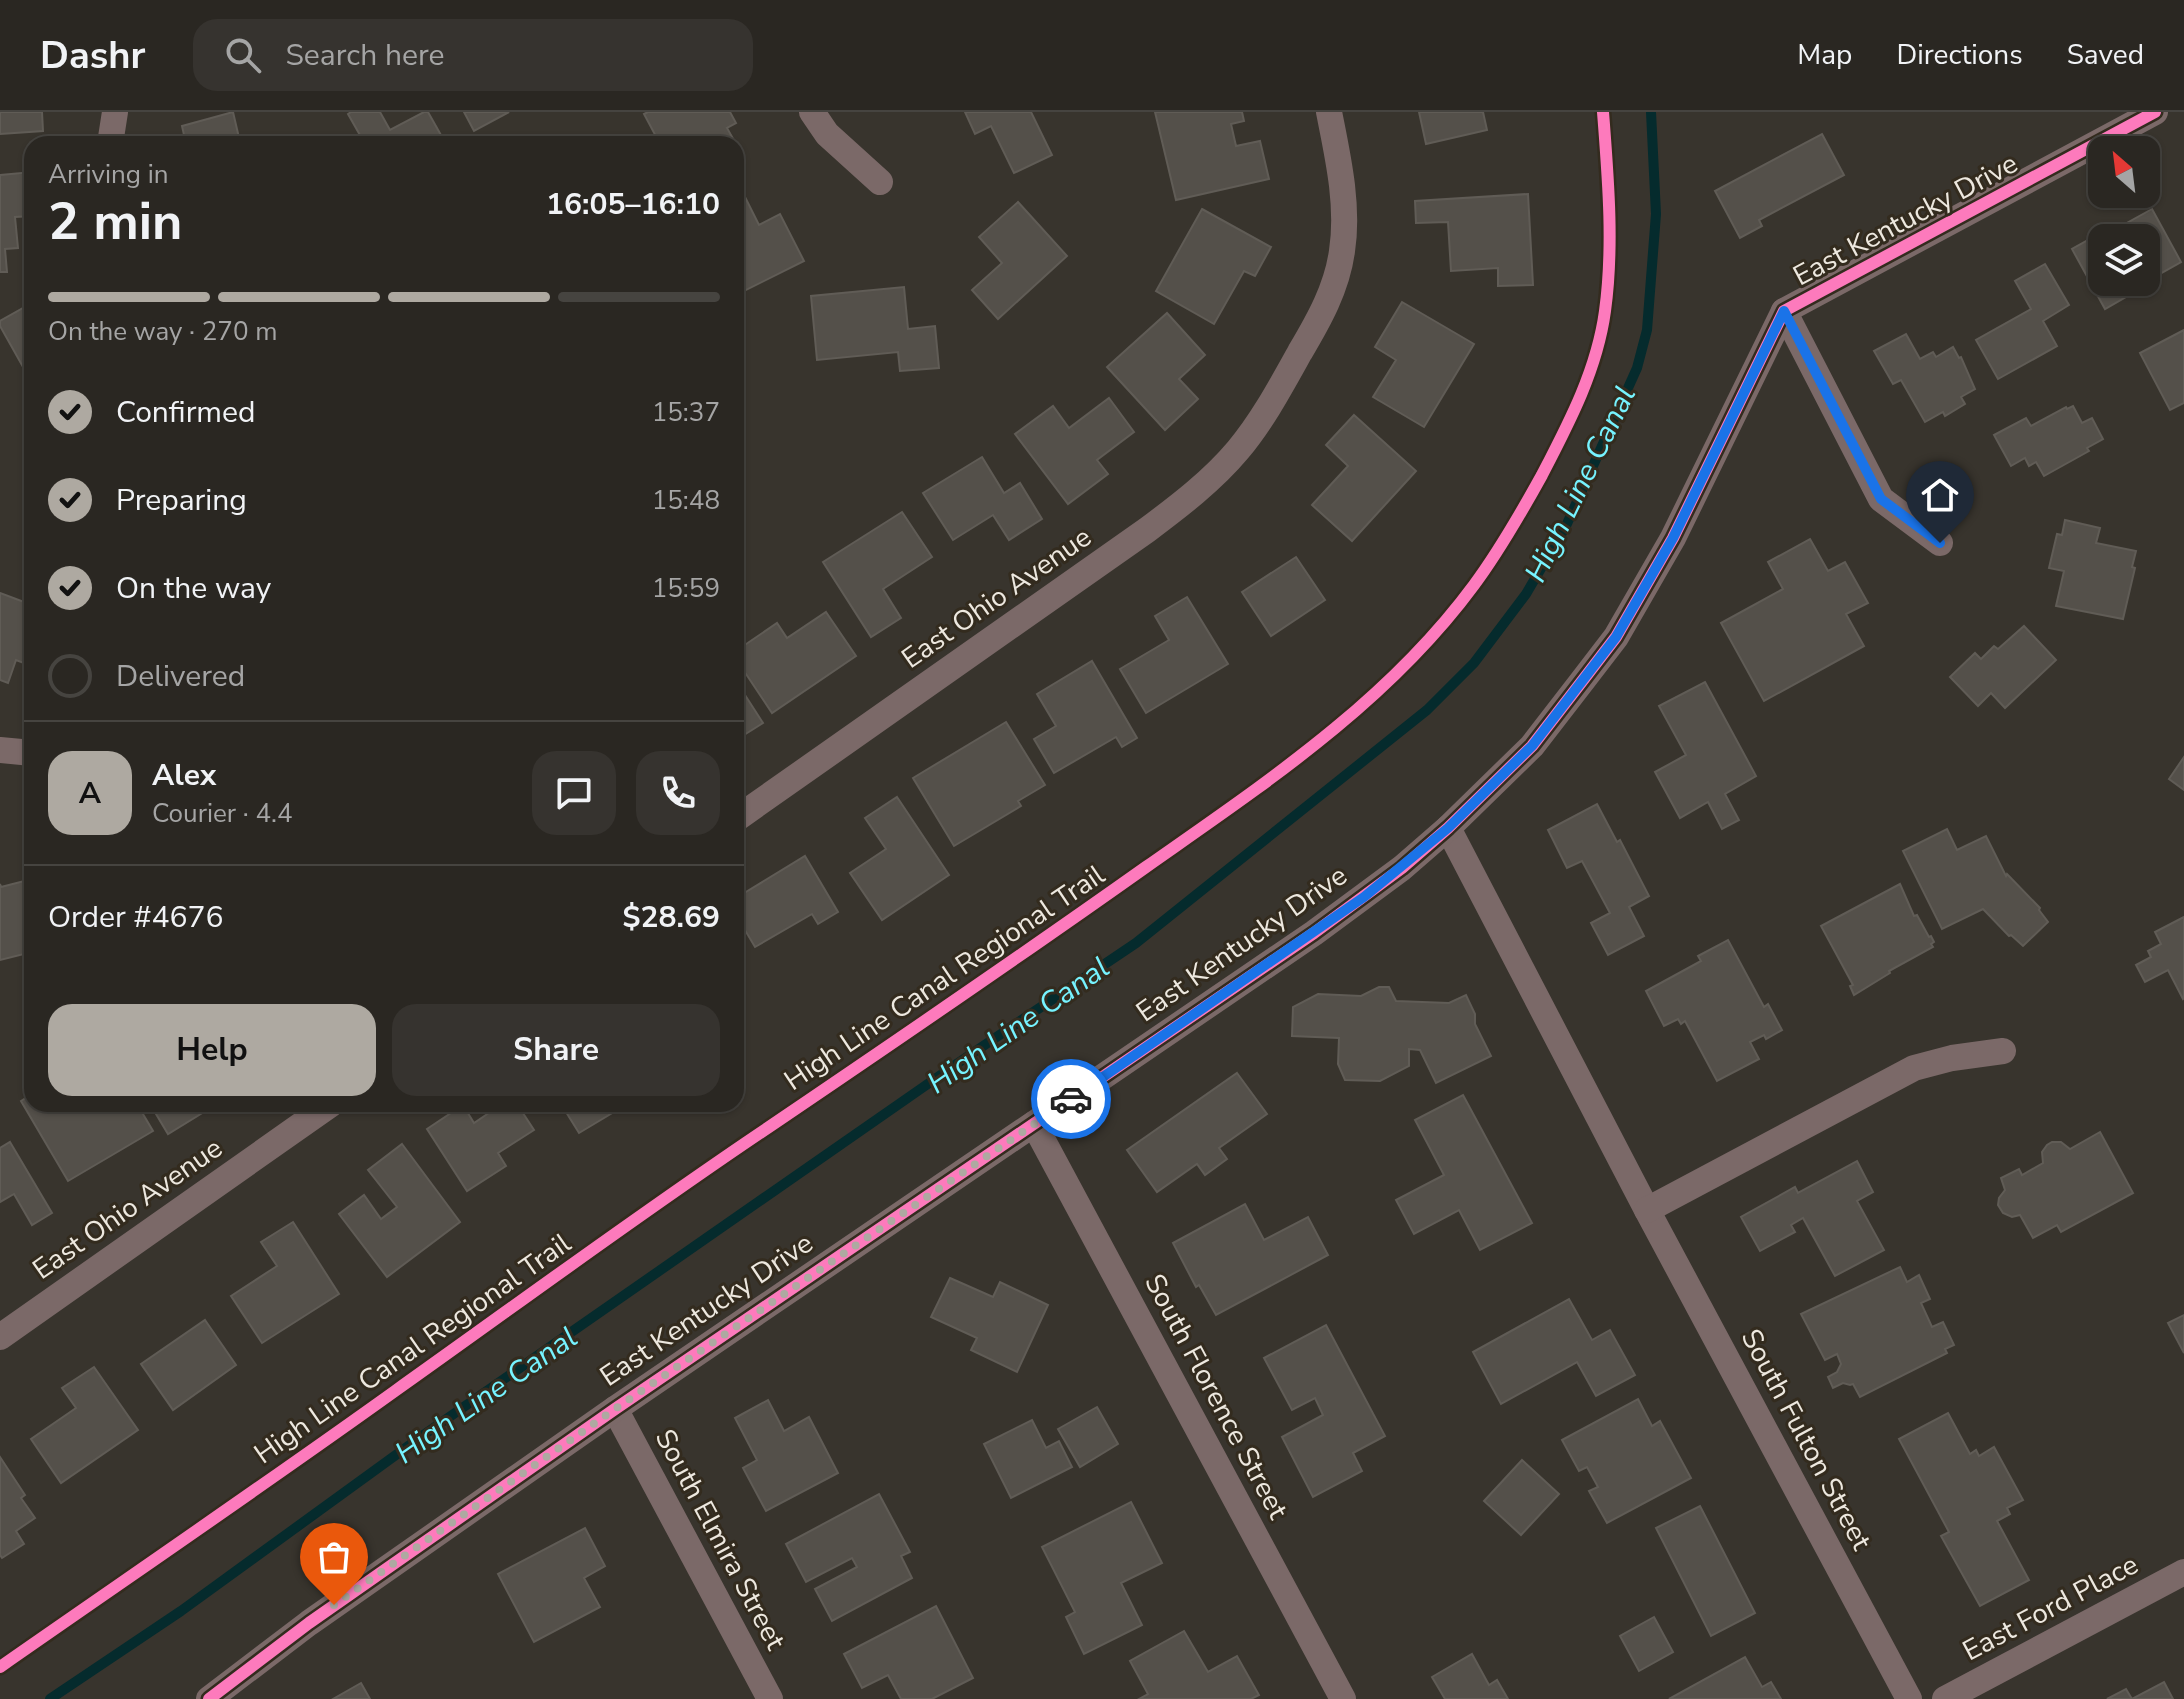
<!DOCTYPE html>
<html lang="en">
<head>
<meta charset="utf-8">
<style>
  body { margin:0; font-family:"Nunito Sans",sans-serif; background:#36332f; color:#f1f3f6; height:100vh; display:flex; flex-direction:column; font-size:30px; white-space:nowrap }
  * { box-sizing:border-box; margin:0 }
  p { font-size:26px; color:#a5a5a5 }
  .icon { flex:none; width:44px; height:44px; fill:none; stroke:currentColor; stroke-width:2; stroke-linecap:round; stroke-linejoin:round }
  .map { position:relative; flex:1; overflow:hidden }
  .details { position:absolute; left:24px; top:24px; width:720px; height:976px; display:flex; flex-direction:column; background:#2a2722; border-radius:24px; box-shadow:0 2px 6px #0004,0 0 0 2px #464440 }
  .details>* { flex:none }
  .needle { width:52px; rotate:332deg }
  .tools { position:absolute; left:2088px; top:24px; display:grid; gap:16px }
  .tools a { display:grid; place-items:center; width:72px; height:72px; border-radius:16px; background:#2a2722; box-shadow:0 2px 6px #0004,0 0 0 2px #464440; font-size:40px }
  .pin { position:absolute; display:grid; place-items:center; width:68px; height:68px; color:#fff; margin:-82px -34px; border-radius:50% 50% 50% 0; rotate:-45deg; box-shadow:0 0 8px #0007 }
  .pin .icon { rotate:45deg }
  .courier { position:absolute; display:grid; place-items:center; width:80px; height:80px; margin:-40px; border:6px solid #1a73e8; border-radius:50%; background:#fff; color:#222; box-shadow:0 2px 10px #0007 }
  .headline em { font-style:normal; font-weight:700 }
  .headline div { display:flex; flex-direction:column-reverse }
  .headline { display:flex; align-items:center; justify-content:space-between; height:136px; padding:0 24px }
  h1 { font-size:52px; font-weight:700; line-height:60px }
  .bar { display:grid; grid-template-columns:repeat(4,1fr); gap:12px 8px; align-content:center; height:96px; padding:0 24px }
  .bar i { height:10px; border-radius:6px; background:#464440 }
  .bar .on { background:#aea9a1 }
  .bar p { grid-column:span 4 }
  .line { display:flex; align-items:center; gap:20px; padding:0 24px; border-top:2px solid #464440 }
  .line div { flex:1 }
  .round { display:grid; place-items:center; flex:none; width:84px; height:84px; border-radius:24px; background:#36332f }
  ol { padding:0 24px; list-style:none }
  li { display:flex; align-items:center; gap:24px; height:88px }
  li p { margin-inline-start:auto }
  li .icon { padding:8px; border-radius:50%; background:#aea9a1; color:#111; stroke-width:4 }
  li:last-child { color:#a5a5a5 }
  li i { width:44px; height:44px; border:4px solid #464440; border-radius:50% }
  .cta { display:flex; gap:16px; margin-top:auto; padding:16px 24px }
  .cta a { flex:1; height:92px; border-radius:24px; background:#aea9a1; color:#111; font-size:32px; font-weight:700; line-height:92px; text-align:center }
  .cta a+a { background:#36332f; color:#f1f3f6 }
  header { display:flex; align-items:center; gap:48px; box-sizing:border-box; height:112px; padding:0 40px; background:#2a2722; border-bottom:2px solid #464440 }
  header strong { font-size:38px }
  nav { display:flex; gap:44px; margin-inline-start:auto; font-size:28px }
  .search { width:560px; height:72px; background:#36332f; display:flex; align-items:center; gap:20px; box-sizing:border-box; padding:0 28px; border-radius:24px; color:#a5a5a5; font-size:30px }
  .map>svg:first-child { display:block }
</style>
</head>
<body>
<header>
<strong>Dashr</strong>
<div class="search"><svg class="icon" aria-label="search" viewBox="0 0 24 24"><circle cx="10" cy="10" r="6"/><path d="M15 15l6 6"/></svg>Search here</div>
<nav><a>Map</a><a>Directions</a><a>Saved</a></nav>
</header>
<div class="map">
<svg width="2184" height="1587" viewBox="0 0 2184 1587">
  <rect width="100%" height="100%" fill="#38342d"/>
  <g fill="none" stroke-linecap="round" stroke-linejoin="round">
    <path stroke="#052b2d" stroke-width="10" d="M 50,1587 L 181,1499 L 422,1324 L 955,953 L 1136,831 L 1427,598 L 1474,551 L 1526,482 L 1566,414 L 1637,256 L 1647,218 L 1656,102 L 1651,0"/>
  </g>
  <g fill="#54504a" stroke="#605c56" stroke-width="2">
    <path d="M 0,0 L 42,0 L 43,19 L 0,22 Z"/>
    <path d="M 233,0 L 240,30 L 252,27 L 253,32 L 186,32 L 182,14 Z"/>
    <path d="M 351,0 L 380,0 L 390,18 L 424,0 L 428,0 L 446,32 L 365,32 L 348,2 Z"/>
    <path d="M 464,0 L 509,0 L 474,19 Z"/>
    <path d="M 648,0 L 730,0 L 736,11 L 727,16 L 736,32 L 660,32 L 644,2 Z"/>
    <path d="M 965,0 L 1031,0 L 1052,43 L 1014,61 L 991,14 L 975,22 Z"/>
    <path d="M 1155,0 L 1242,0 L 1244,9 L 1231,12 L 1236,34 L 1260,29 L 1269,67 L 1176,88 Z"/>
    <path d="M 1419,0 L 1483,0 L 1487,18 L 1426,32 Z"/>
    <path d="M 1822,22 L 1844,63 L 1759,108 L 1762,114 L 1740,126 L 1715,79 Z"/>
    <path d="M 32,60 L 32,104 L 15,105 L 18,136 L 5,137 L 7,160 L 0,160 L 0,63 Z"/>
    <path d="M 739,73 L 759,113 L 780,102 L 804,149 L 736,183 L 736,75 Z"/>
    <path d="M 1528,82 L 1533,173 L 1498,174 L 1498,156 L 1451,159 L 1448,110 L 1416,111 L 1415,89 Z"/>
    <path d="M 1018,90 L 1067,144 L 998,207 L 972,178 L 1002,151 L 979,125 Z"/>
    <path d="M 1202,97 L 1271,135 L 1255,164 L 1244,159 L 1214,212 L 1156,179 Z"/>
    <path d="M 2152,97 L 2181,150 L 2156,164 L 2153,158 L 2146,161 L 2146,126 L 2108,126 L 2129,115 L 2127,111 Z"/>
    <path d="M 2099,122 L 2102,128 L 2102,170 L 2131,170 L 2126,172 L 2131,182 L 2105,197 L 2072,137 Z"/>
    <path d="M 2045,152 L 2069,193 L 2043,209 L 2057,234 L 1998,267 L 1976,228 L 2031,197 L 2015,169 Z"/>
    <path d="M 904,175 L 908,217 L 935,214 L 939,256 L 900,259 L 898,240 L 817,248 L 811,184 Z"/>
    <path d="M 1402,190 L 1474,232 L 1424,315 L 1373,285 L 1396,248 L 1375,235 Z"/>
    <path d="M 32,191 L 32,271 L 0,214 L 0,209 Z"/>
    <path d="M 1167,201 L 1205,243 L 1179,267 L 1198,287 L 1165,318 L 1107,255 Z"/>
    <path d="M 2184,218 L 2184,291 L 2170,298 L 2140,241 Z"/>
    <path d="M 1906,222 L 1920,247 L 1933,240 L 1936,245 L 1953,235 L 1959,246 L 1961,245 L 1975,277 L 1961,285 L 1965,292 L 1945,304 L 1943,300 L 1925,310 L 1901,268 L 1893,272 L 1874,239 Z"/>
    <path d="M 1109,286 L 1134,320 L 1097,348 L 1108,362 L 1068,392 L 1015,322 L 1053,294 L 1069,316 Z"/>
    <path d="M 2073,294 L 2082,311 L 2092,306 L 2103,327 L 2087,336 L 2089,339 L 2044,364 L 2036,350 L 2029,354 L 2025,346 L 2011,354 L 1994,323 L 2026,306 L 2031,314 L 2066,295 L 2067,297 Z"/>
    <path d="M 1354,303 L 1416,359 L 1352,429 L 1312,393 L 1348,354 L 1326,333 Z"/>
    <path d="M 982,345 L 1004,381 L 1020,371 L 1042,407 L 1009,428 L 993,403 L 953,428 L 923,381 Z"/>
    <path d="M 902,400 L 932,445 L 883,477 L 901,506 L 871,525 L 823,450 Z"/>
    <path d="M 2065,408 L 2100,416 L 2096,431 L 2136,439 L 2132,455 L 2135,456 L 2123,507 L 2056,494 L 2064,459 L 2049,456 L 2057,422 L 2062,423 Z"/>
    <path d="M 1810,427 L 1828,459 L 1845,450 L 1868,491 L 1846,502 L 1864,534 L 1764,589 L 1721,511 L 1783,477 L 1768,450 Z"/>
    <path d="M 1296,445 L 1325,488 L 1271,524 L 1242,480 Z"/>
    <path d="M 0,481 L 32,493 L 32,554 L 16,548 L 8,571 L 0,568 Z"/>
    <path d="M 1187,485 L 1228,552 L 1146,601 L 1120,557 L 1169,528 L 1155,504 Z"/>
    <path d="M 826,500 L 856,544 L 772,601 L 736,547 L 736,539 L 777,511 L 787,526 Z"/>
    <path d="M 2024,514 L 2056,548 L 2005,596 L 1991,581 L 1978,594 L 1950,565 L 1975,541 L 1981,547 L 1994,534 L 1998,537 Z"/>
    <path d="M 1092,549 L 1137,626 L 1122,635 L 1116,625 L 1054,661 L 1034,627 L 1056,614 L 1037,582 Z"/>
    <path d="M 736,569 L 763,611 L 736,628 Z"/>
    <path d="M 1705,570 L 1756,664 L 1725,682 L 1739,708 L 1722,717 L 1708,690 L 1680,706 L 1655,660 L 1686,643 L 1659,594 Z"/>
    <path d="M 1006,610 L 1045,673 L 1018,689 L 1021,694 L 954,734 L 913,666 Z"/>
    <path d="M 2184,645 L 2184,678 L 2169,667 Z"/>
    <path d="M 897,685 L 949,763 L 882,808 L 850,761 L 886,737 L 865,706 Z"/>
    <path d="M 1597,692 L 1617,730 L 1620,728 L 1649,784 L 1629,795 L 1644,824 L 1608,843 L 1591,811 L 1610,801 L 1582,749 L 1567,756 L 1548,718 Z"/>
    <path d="M 1947,717 L 1957,738 L 1986,724 L 2006,764 L 2007,762 L 2040,796 L 2039,798 L 2048,810 L 2023,834 L 2011,823 L 2009,824 L 1983,797 L 1942,817 L 1903,739 Z"/>
    <path d="M 805,744 L 838,800 L 818,812 L 812,802 L 755,835 L 736,803 L 736,786 Z"/>
    <path d="M 32,767 L 32,840 L 0,848 L 0,772 L 1,775 Z"/>
    <path d="M 1900,772 L 1914,804 L 1917,803 L 1929,825 L 1931,824 L 1934,830 L 1931,832 L 1933,835 L 1889,859 L 1890,861 L 1854,883 L 1850,874 L 1853,873 L 1821,814 Z"/>
    <path d="M 2184,805 L 2184,886 L 2183,887 L 2168,858 L 2145,870 L 2136,853 L 2151,845 L 2148,839 L 2161,832 L 2155,820 Z"/>
    <path d="M 1728,828 L 1764,895 L 1768,892 L 1782,918 L 1766,927 L 1764,923 L 1750,930 L 1759,947 L 1717,969 L 1685,909 L 1681,912 L 1678,907 L 1664,914 L 1646,879 L 1701,849 L 1698,844 Z"/>
    <path d="M 1379,875 L 1389,875 L 1396,889 L 1449,891 L 1466,883 L 1475,902 L 1475,912 L 1491,944 L 1436,971 L 1420,938 L 1409,937 L 1409,954 L 1380,969 L 1345,968 L 1338,952 L 1339,926 L 1292,924 L 1293,895 L 1318,882 L 1361,884 Z"/>
    <path d="M 1237,961 L 1267,1002 L 1219,1036 L 1227,1047 L 1205,1063 L 1197,1052 L 1157,1080 L 1127,1038 Z"/>
    <path d="M 32,982 L 32,992 L 137,992 L 153,1019 L 68,1069 L 21,989 Z"/>
    <path d="M 1463,983 L 1532,1111 L 1480,1138 L 1459,1098 L 1414,1122 L 1396,1088 L 1444,1063 L 1415,1008 Z"/>
    <path d="M 150,992 L 199,992 L 204,1000 L 168,1022 Z"/>
    <path d="M 502,992 L 517,992 L 534,1018 L 498,1041 L 506,1054 L 467,1079 L 427,1017 L 463,993 L 474,1011 Z"/>
    <path d="M 561,992 L 609,992 L 614,1000 L 579,1021 Z"/>
    <path d="M 2100,1020 L 2133,1081 L 2061,1120 L 2057,1113 L 2033,1126 L 2020,1103 L 2012,1105 L 2003,1101 L 1998,1093 L 1999,1086 L 2005,1078 L 2001,1066 L 2019,1057 L 2022,1063 L 2043,1051 L 2042,1040 L 2047,1033 L 2052,1030 L 2061,1030 L 2070,1037 Z"/>
    <path d="M 10,1030 L 52,1101 L 32,1113 L 14,1082 L 0,1090 L 0,1036 Z"/>
    <path d="M 402,1032 L 460,1110 L 387,1165 L 339,1102 L 364,1083 L 381,1107 L 397,1095 L 368,1058 Z"/>
    <path d="M 1857,1049 L 1873,1080 L 1857,1089 L 1884,1138 L 1835,1164 L 1803,1106 L 1791,1113 L 1795,1120 L 1760,1139 L 1741,1105 L 1795,1075 L 1798,1081 Z"/>
    <path d="M 1245,1092 L 1264,1128 L 1308,1105 L 1328,1143 L 1216,1203 L 1199,1173 L 1196,1175 L 1173,1131 Z"/>
    <path d="M 293,1110 L 339,1182 L 262,1231 L 231,1184 L 277,1154 L 261,1130 Z"/>
    <path d="M 1900,1155 L 1907,1170 L 1919,1163 L 1930,1187 L 1921,1191 L 1932,1215 L 1943,1210 L 1954,1233 L 1945,1237 L 1947,1241 L 1860,1285 L 1853,1272 L 1850,1273 L 1843,1271 L 1833,1276 L 1828,1265 L 1837,1260 L 1841,1252 L 1837,1242 L 1825,1248 L 1801,1202 Z"/>
    <path d="M 950,1166 L 993,1185 L 1000,1170 L 1048,1193 L 1017,1260 L 971,1238 L 977,1226 L 931,1205 Z"/>
    <path d="M 1569,1187 L 1592,1228 L 1610,1218 L 1635,1263 L 1596,1284 L 1577,1250 L 1501,1292 L 1473,1240 Z"/>
    <path d="M 2184,1203 L 2184,1241 L 2168,1211 Z"/>
    <path d="M 205,1208 L 236,1253 L 173,1298 L 141,1252 Z"/>
    <path d="M 1326,1213 L 1385,1324 L 1353,1341 L 1362,1359 L 1313,1385 L 1282,1325 L 1323,1303 L 1315,1286 L 1292,1298 L 1264,1246 Z"/>
    <path d="M 94,1255 L 138,1318 L 61,1371 L 31,1327 L 76,1296 L 62,1276 Z"/>
    <path d="M 1638,1287 L 1652,1314 L 1660,1309 L 1691,1366 L 1607,1411 L 1589,1379 L 1598,1375 L 1587,1355 L 1579,1359 L 1562,1328 Z"/>
    <path d="M 768,1288 L 784,1319 L 809,1305 L 838,1361 L 766,1399 L 743,1356 L 757,1348 L 735,1306 Z"/>
    <path d="M 1097,1295 L 1118,1332 L 1080,1355 L 1058,1317 Z"/>
    <path d="M 1948,1301 L 1970,1342 L 1976,1338 L 1979,1344 L 1994,1335 L 2023,1388 L 2007,1396 L 2010,1402 L 1997,1409 L 2029,1468 L 1980,1494 L 1941,1424 L 1949,1420 L 1899,1327 Z"/>
    <path d="M 1032,1308 L 1046,1336 L 1059,1329 L 1072,1355 L 1011,1386 L 984,1332 Z"/>
    <path d="M 0,1345 L 25,1383 L 21,1386 L 35,1406 L 16,1419 L 24,1432 L 2,1446 L 0,1443 Z"/>
    <path d="M 1522,1348 L 1559,1382 L 1521,1423 L 1484,1389 Z"/>
    <path d="M 879,1382 L 910,1440 L 901,1444 L 912,1466 L 832,1509 L 815,1477 L 857,1455 L 852,1446 L 806,1470 L 786,1432 Z"/>
    <path d="M 1131,1390 L 1162,1451 L 1121,1471 L 1142,1513 L 1084,1542 L 1066,1505 L 1075,1500 L 1042,1435 Z"/>
    <path d="M 1700,1394 L 1755,1501 L 1711,1524 L 1656,1416 Z"/>
    <path d="M 585,1416 L 605,1454 L 584,1466 L 600,1495 L 534,1530 L 498,1462 Z"/>
    <path d="M 936,1494 L 973,1566 L 932,1587 L 901,1587 L 888,1563 L 862,1576 L 844,1542 Z"/>
    <path d="M 1654,1505 L 1673,1540 L 1639,1559 L 1620,1524 Z"/>
    <path d="M 1184,1519 L 1208,1560 L 1237,1544 L 1259,1583 L 1251,1587 L 1139,1587 L 1148,1582 L 1130,1549 Z"/>
    <path d="M 1472,1542 L 1489,1573 L 1497,1568 L 1508,1587 L 1445,1587 L 1432,1565 Z"/>
    <path d="M 1745,1545 L 1762,1575 L 1771,1570 L 1781,1587 L 1669,1587 Z"/>
    <path d="M 2164,1570 L 2173,1587 L 2107,1587 L 2126,1577 L 2132,1587 Z"/>
    <path d="M 361,1571 L 370,1587 L 333,1587 Z"/>
  </g>
  <g fill="none" stroke-linecap="round" stroke-linejoin="round">
    <g stroke="#7b6968" stroke-width="26">
      <path d="M 812,0 L 827,22 L 880,70"/>
      <path d="M 110,32 L 115,0"/>
      <path d="M 1784,199 L 1881,387 L 1940,431"/>
      <path d="M 0,638 L 32,641"/>
      <path d="M 736,707 L 1147,418 C 1179,394 1212,369 1238,338 C 1263,308 1281,274 1300,240 C 1319,208 1337,176 1342,139 C 1349,94 1338,45 1329,0"/>
      <path d="M 1448,716 L 1647,1098 L 1909,1587"/>
      <path d="M 1034,1012 L 1343,1587"/>
      <path d="M 1647,1098 L 1914,956 L 1952,946 L 2003,939"/>
      <path d="M 0,1225 L 331,992"/>
      <path d="M 615,1297 L 770,1587"/>
      <path d="M 209,1587 L 309,1511 L 615,1297 L 1314,821 L 1402,756 L 1448,716 L 1532,634 L 1583,568 L 1616,525 L 1673,426 L 1784,199 L 2155,0"/>
      <path d="M 1945,1587 L 2184,1460"/>
    </g>
    <defs>
      <g id="cycleway">
        <path d="M 0,1555 C 132,1463 264,1373 395,1279 C 519,1191 642,1100 769,1015 C 896,929 1022,843 1146,755 C 1264,672 1387,591 1474,473 C 1500,438 1521,401 1542,363 C 1569,311 1597,258 1605,199 C 1614,134 1608,65 1603,0"/>
        <path d="M 209,1587 L 309,1511 L 615,1297 L 1314,821 L 1402,756 L 1448,716 L 1532,634 L 1583,568 L 1616,525 L 1673,426 L 1784,199 L 2155,0"/>
      </g>
    </defs>
    <use href="#cycleway" stroke="#332b1e" stroke-width="17"/>
    <use href="#cycleway" stroke="#fd7abc" stroke-width="12"/>
  </g>
  <g fill="none" stroke-linecap="round" stroke-linejoin="round">
    <path stroke="#aea9a1" stroke-width="8" stroke-dasharray="0 14.4" d="M 334,1493 L 615,1297 L 1071,987"/>
    <path stroke="#1a73e8" stroke-width="10" d="M 1071,987 L 1364,785 L 1448,716 L 1532,634 L 1616,525 L 1673,426 L 1784,199 L 1881,387 L 1940,431"/>
  </g>
  <g text-anchor="middle" stroke-width="6" stroke-linejoin="round" paint-order="stroke">
    <g font-size="28" fill="#ede8df" stroke="#332b1e">
      <text transform="translate(1905 107) rotate(-28)" y="10">East Kentucky Drive</text>
      <text transform="translate(996 485) rotate(-35)" y="10">East Ohio Avenue</text>
      <text transform="translate(1241 831) rotate(-35)" y="10">East Kentucky Drive</text>
      <text transform="translate(944 865) rotate(-34)" y="10">High Line Canal Regional Trail</text>
      <text transform="translate(127 1096) rotate(-35)" y="10">East Ohio Avenue</text>
      <text transform="translate(706 1197) rotate(-34)" y="10">East Kentucky Drive</text>
      <text transform="translate(412 1236) rotate(-35)" y="10">High Line Canal Regional Trail</text>
      <text transform="translate(1217 1284) rotate(62)" y="10">South Florence Street</text>
      <text transform="translate(1807 1327) rotate(62)" y="10">South Fulton Street</text>
      <text transform="translate(721 1427) rotate(62)" y="10">South Elmira Street</text>
      <text transform="translate(2050 1495) rotate(-28)" y="10">East Ford Place</text>
    </g>
    <g font-size="30" font-style="italic" fill="#76f3ff" stroke="#332b1e">
      <text transform="translate(1580 372) rotate(-64)" y="10">High Line Canal</text>
      <text transform="translate(1018 913) rotate(-35)" y="10">High Line Canal</text>
      <text transform="translate(486 1283) rotate(-35)" y="10">High Line Canal</text>
    </g>
  </g>
</svg>
<div class="tools">
<a><svg class="needle" viewBox="-14 -14 28 28"><path d="M0-13l5 13h-10z" fill="#e53935"/><path d="M0 13l5-13h-10z" fill="#a5a5a5"/></svg></a>
<a><svg class="icon" aria-label="layers" viewBox="0 0 24 24"><path d="M12 4l9 5-9 5-9-5zM3 14l9 5 9-5"/></svg></a>
</div>
<div class="pin" style="left:334px;top:1493px;background:#ea580c"><svg class="icon" aria-label="bag" viewBox="0 0 24 24"><path d="M5 8h14l-1 12H6zM9 8a3 3 0 0 1 6 0"/></svg></div>
<div class="pin" style="left:1940px;top:431px;background:#1f2937"><svg class="icon" aria-label="home" viewBox="0 0 24 24"><path d="M3 11l9-7 9 7M6 9v11h12V9"/></svg></div>
<div class="courier" style="left:1071px;top:987px"><svg class="icon" aria-label="car" viewBox="0 0 24 24"><path d="M5 17H2v-5l4-1 3-4h7l3 4 3 1v5h-3M9 17h6M6 11h13"/><circle cx="7" cy="17" r="2"/><circle cx="17" cy="17" r="2"/></svg></div>
<section class="details">
<div class="headline"><div><h1>2 min</h1><p>Arriving in</p></div><em>16:05–16:10</em></div>
<div class="bar"><i class="on"></i><i class="on"></i><i class="on"></i><i></i><p>On the way · 270 m</p></div>
<ol>
<li><svg class="icon" aria-label="check" viewBox="0 0 24 24"><path d="M5 12l5 5 9-10"/></svg>Confirmed<p>15:37</p></li>
<li><svg class="icon" aria-label="check" viewBox="0 0 24 24"><path d="M5 12l5 5 9-10"/></svg>Preparing<p>15:48</p></li>
<li><svg class="icon" aria-label="check" viewBox="0 0 24 24"><path d="M5 12l5 5 9-10"/></svg>On the way<p>15:59</p></li>
<li><i></i>Delivered</li>
</ol>
<div class="line" style="height:144px"><b class="round" style="background:#aea9a1;color:#111">A</b><div><b>Alex</b><p>Courier · 4.4</p></div><a class="round"><svg class="icon" aria-label="chat" viewBox="0 0 24 24"><path d="M4 5h16v11H9l-5 4z"/></svg></a><a class="round"><svg class="icon" aria-label="phone" viewBox="0 0 24 24"><path d="M5 4h4l2 5-3 2q2 4 5 5l2-3 5 2v4C11 20 4 13 5 4z"/></svg></a></div>
<div class="line" style="height:104px"><div>Order #4676</div><b>$28.69</b></div>
<div class="cta"><a>Help</a><a>Share</a></div>
</section>
</div>
</body>
</html>
